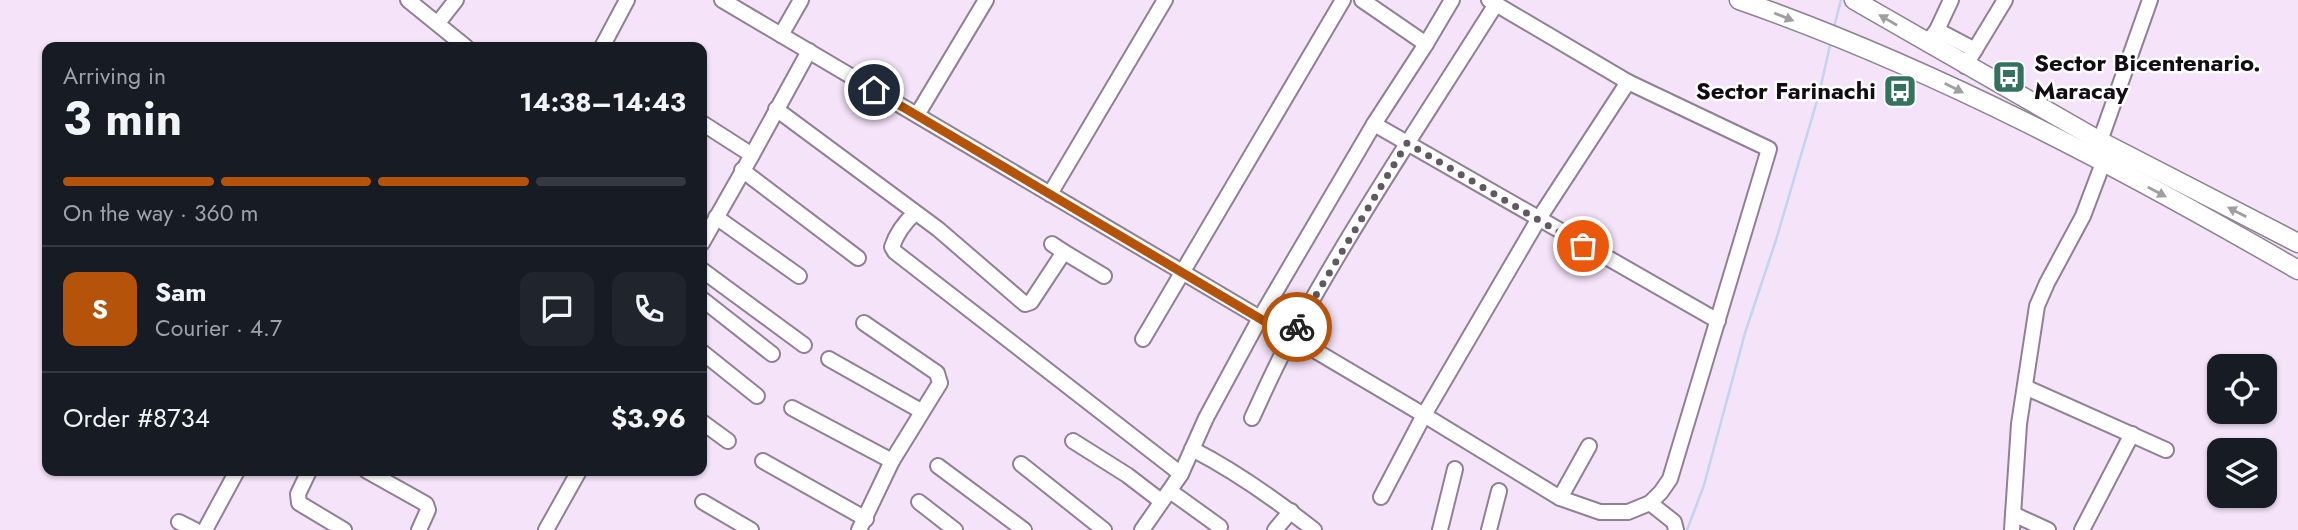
<!DOCTYPE html>
<html lang="en">
<head>
<meta charset="utf-8">
<style>
  body { margin:0; font-family:Jost,sans-serif; background:#20242c; color:#f1f3f6; height:100vh; display:flex; flex-direction:column; font-size:26px; white-space:nowrap }
  * { box-sizing:border-box; margin:0 }
  p { font-size:23px; color:#9ea1a6 }
  .icon { flex:none; width:38px; height:38px; fill:none; stroke:currentColor; stroke-width:2; stroke-linecap:round; stroke-linejoin:round }
  .map { position:relative; flex:1; overflow:hidden }
  .details { position:absolute; left:42px; top:42px; width:665px; height:434px; display:flex; flex-direction:column; background:#171b24; border-radius:14px; box-shadow:0 2px 5px #0004 }
  .details>* { flex:none }
  .fabs { position:absolute; left:2207px; top:354px; display:grid; gap:14px }
  .fabs a { display:grid; place-items:center; width:70px; height:70px; border-radius:14px; background:#171b24; box-shadow:0 2px 5px #0004; font-size:35px }
  .pin { position:absolute; display:grid; place-items:center; width:60px; height:60px; color:#fff; margin:-30px; border:4px solid #fff; border-radius:50%; box-shadow:0 2px 7px #0007 }
  .courier { position:absolute; display:grid; place-items:center; width:70px; height:70px; margin:-35px; border:5px solid #b45309; border-radius:50%; background:#fff; color:#222; box-shadow:0 2px 9px #0007 }
  .summary em { font-style:normal; font-weight:700 }
  .summary div { display:flex; flex-direction:column-reverse }
  .summary { display:flex; align-items:center; justify-content:space-between; height:119px; padding:0 21px }
  h1 { font-size:46px; font-weight:700; line-height:52px }
  .bar { display:grid; grid-template-columns:repeat(4,1fr); gap:10px 7px; align-content:center; height:84px; padding:0 21px }
  .bar i { height:9px; border-radius:5px; background:#363941 }
  .bar .selected { background:#b45309 }
  .bar p { grid-column:span 4 }
  .line { display:flex; align-items:center; gap:18px; padding:0 21px; border-top:2px solid #363941 }
  .line div { flex:1 }
  .round { display:grid; place-items:center; flex:none; width:74px; height:74px; border-radius:14px; background:#20242c }
  .map>svg:first-child { display:block }
</style>
</head>
<body>
<div class="map">
<svg width="2298" height="530" viewBox="0 0 2298 530">
  <rect width="100%" height="100%" fill="#f4e3f9"/>
  <g fill="none" stroke-linecap="round" stroke-linejoin="round">
    <g stroke="#c1d4f1" stroke-width="2.5">
      <path d="M 1834,27 L 1841,0"/>
      <path d="M 1687,530 L 1704,485 L 1745,333 L 1776,240 L 1819,94 L 1831,41"/>
    </g>
    <defs>
      <g id="minor">
        <path d="M 408,0 L 466,47"/>
        <path d="M 722,0 L 1424,415 L 1560,498 L 1600,512 L 1628,512 L 1650,503 L 1661,492 L 1670,479 L 1769,149 L 1628,82 L 1489,0"/>
        <path d="M 1362,0 L 1426,44 L 1452,0"/>
        <path d="M 438,23 L 456,0"/>
        <path d="M 1937,30 L 1975,50"/>
        <path d="M 781,35 L 801,0"/>
        <path d="M 1927,43 L 1937,30 L 1951,0"/>
        <path d="M 602,47 L 627,0"/>
        <path d="M 1965,66 L 2005,0"/>
        <path d="M 776,109 L 938,229 L 1025,304 L 1031,302 L 1064,252 L 1052,244"/>
        <path d="M 917,115 L 986,0"/>
        <path d="M 702,123 L 752,155 L 702,243"/>
        <path d="M 1374,124 L 1718,321"/>
        <path d="M 2100,141 L 2150,0"/>
        <path d="M 752,155 L 809,51"/>
        <path d="M 742,170 L 858,258"/>
        <path d="M 1050,194 L 1165,0"/>
        <path d="M 915,213 C 905,222 896,235 892,247 L 895,252 L 1181,474"/>
        <path d="M 716,217 L 799,276"/>
        <path d="M 1064,252 L 1104,276"/>
        <path d="M 702,270 L 804,345"/>
        <path d="M 702,299 L 772,354"/>
        <path d="M 1143,339 L 1343,0"/>
        <path d="M 702,352 L 757,396"/>
        <path d="M 829,359 L 921,411"/>
        <path d="M 2025,387 L 2166,450"/>
        <path d="M 792,408 L 892,461"/>
        <path d="M 1252,418 C 1265,390 1277,362 1292,336 C 1354,222 1427,114 1496,4"/>
        <path d="M 702,422 L 728,441"/>
        <path d="M 1073,441 L 1127,475 L 1161,501"/>
        <path d="M 1192,449 C 1235,471 1276,500 1314,530"/>
        <path d="M 763,461 L 866,519"/>
        <path d="M 1021,464 L 1104,530"/>
        <path d="M 938,466 L 1024,530"/>
        <path d="M 309,471 L 298,494 L 299,503 L 344,530"/>
        <path d="M 367,471 L 426,504 L 428,510 L 419,530"/>
        <path d="M 1170,491 L 1220,527"/>
        <path d="M 1381,497 L 1424,415 L 1538,220 L 1628,82"/>
        <path d="M 1560,498 L 1589,446"/>
        <path d="M 703,502 L 751,530"/>
        <path d="M 919,502 L 955,530"/>
        <path d="M 1650,503 L 1674,522 L 1676,530"/>
        <path d="M 2013,514 L 2048,530"/>
        <path d="M 179,522 L 195,530"/>
        <path d="M 205,530 L 237,471"/>
        <path d="M 546,530 L 579,471"/>
        <path d="M 859,530 L 892,461 L 940,383 L 937,373 L 864,323"/>
        <path d="M 1142,530 L 1181,474 L 1206,418 L 1260,318 L 1374,124 L 1426,44"/>
        <path d="M 1275,530 L 1291,511"/>
        <path d="M 1440,530 L 1455,469"/>
        <path d="M 1489,530 L 1499,491"/>
        <path d="M 2012,530 L 2019,424 L 2037,306 L 2047,283 L 2083,216 L 2103,163"/>
        <path d="M 2082,530 L 2132,434"/>
      </g>
      <g id="major">
        <path d="M 1739,0 C 1934,68 2120,167 2298,270"/>
        <path d="M 1854,0 L 2100,141 L 2298,243"/>
      </g>
    </defs>
    <use href="#minor" stroke="#8f8093" stroke-width="18"/>
    <use href="#major" stroke="#8f8093" stroke-width="21"/>
    <use href="#minor" stroke="#fff" stroke-width="14"/>
    <use href="#major" stroke="#fff" stroke-width="18"/>
  </g>
  <defs><path id="oneway-solid" d="M-6-.8H1V-3.2L6.5 0L1 3.2V.8H-6Z" transform="scale(1.75)"/></defs>
  <g fill="#a09ea1">
    <use href="#oneway-solid" transform="translate(1784 17) rotate(22)"/>
    <use href="#oneway-solid" transform="translate(1888 20) rotate(-150)"/>
    <use href="#oneway-solid" transform="translate(1954 88) rotate(27)"/>
    <use href="#oneway-solid" transform="translate(2157 192) rotate(28)"/>
    <use href="#oneway-solid" transform="translate(2237 212) rotate(-153)"/>
  </g>
  <g fill="none" stroke-linecap="round" stroke-linejoin="round">
    <path stroke="#615864" stroke-width="7" stroke-dasharray="0 12.6" d="M 1297,327 L 1407,143 L 1583,246"/>
    <path stroke="#b45309" stroke-width="9" d="M 874,90 L 1291,337 L 1297,327"/>
  </g>
  <defs>
    <symbol id="bus-square" viewBox="-11 -11 22 22"><rect x="-9" y="-9" width="18" height="18" rx="4" fill="#35725e" stroke="#fff"/><path d="M-5-6H5V4H4V6H2V4H-2V6H-4V4H-5ZM-3.5-4V0h7V-4ZM-3.5 1.2v1.5H-2V1.2ZM2 1.2v1.5H3.5V1.2Z" fill="#fff"/></symbol>
  </defs>
  <g fill-rule="evenodd">
    <use href="#bus-square" x="1990" y="58" width="38" height="38"/>
    <use href="#bus-square" x="1881" y="72" width="38" height="38"/>
  </g>
  <g text-anchor="middle" stroke-width="5" stroke-linejoin="round" paint-order="stroke">
    <g font-size="24" font-weight="bold" fill="#120d14" stroke="#fff" text-anchor="start">
      <text x="2034" y="71">Sector Bicentenario.<tspan x="2034" dy="28">Maracay</tspan></text>
      <text x="1876" y="99" text-anchor="end">Sector Farinachi</text>
    </g>
  </g>
</svg>
<div class="fabs">
<a><svg class="icon" aria-label="locate" viewBox="0 0 24 24"><circle cx="12" cy="12" r="6"/><path d="M12 2v4M12 18v4M2 12h4M18 12h4"/></svg></a>
<a><svg class="icon" aria-label="layers" viewBox="0 0 24 24"><path d="M12 4l9 5-9 5-9-5zM3 14l9 5 9-5"/></svg></a>
</div>
<div class="pin" style="left:1583px;top:246px;background:#ea580c"><svg class="icon" aria-label="bag" viewBox="0 0 24 24"><path d="M5 8h14l-1 12H6zM9 8a3 3 0 0 1 6 0"/></svg></div>
<div class="pin" style="left:874px;top:90px;background:#1f2937"><svg class="icon" aria-label="home" viewBox="0 0 24 24"><path d="M3 11l9-7 9 7M6 9v11h12V9"/></svg></div>
<div class="courier" style="left:1297px;top:327px"><svg class="icon" aria-label="bike" viewBox="0 0 24 24"><circle cx="6" cy="16" r="4"/><circle cx="18" cy="16" r="4"/><path d="M6 16l4-8h5l3 8M10 8l3 8H6M13 5h3"/></svg></div>
<section class="details">
<div class="summary"><div><h1>3 min</h1><p>Arriving in</p></div><em>14:38–14:43</em></div>
<div class="bar"><i class="selected"></i><i class="selected"></i><i class="selected"></i><i></i><p>On the way · 360 m</p></div>
<div class="line" style="height:126px"><b class="round" style="background:#b45309;color:#fff">S</b><div><b>Sam</b><p>Courier · 4.7</p></div><a class="round"><svg class="icon" aria-label="chat" viewBox="0 0 24 24"><path d="M4 5h16v11H9l-5 4z"/></svg></a><a class="round"><svg class="icon" aria-label="phone" viewBox="0 0 24 24"><path d="M5 4h4l2 5-3 2q2 4 5 5l2-3 5 2v4C11 20 4 13 5 4z"/></svg></a></div>
<div class="line" style="height:91px"><div>Order #8734</div><b>$3.96</b></div>
</section>
</div>
</body>
</html>
